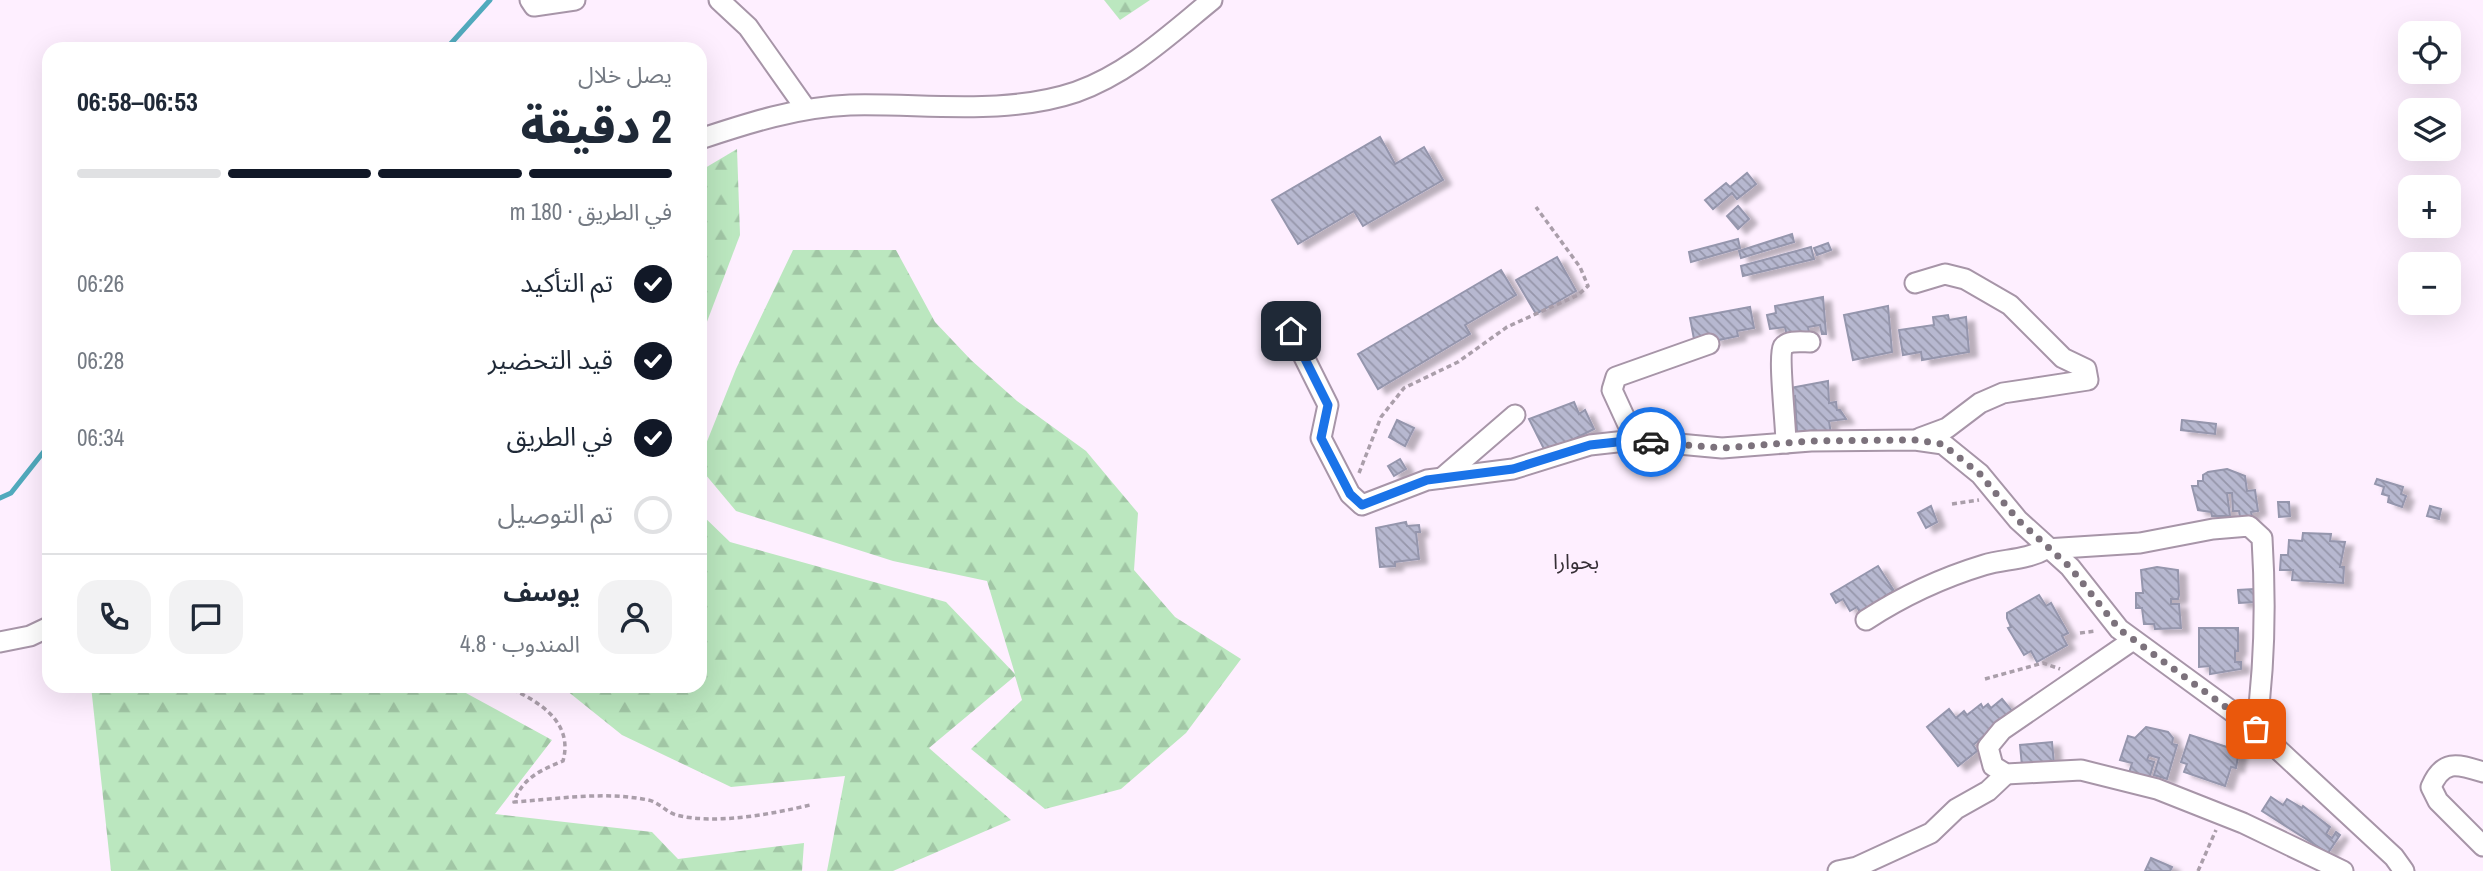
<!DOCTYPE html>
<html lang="ar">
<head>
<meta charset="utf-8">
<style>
  body { margin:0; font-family:"Archivo Narrow","Noto Sans Arabic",sans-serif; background:#f2f2f3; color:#1f2937; direction:rtl; height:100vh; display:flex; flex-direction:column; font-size:26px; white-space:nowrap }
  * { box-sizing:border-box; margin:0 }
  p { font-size:23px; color:#747a83 }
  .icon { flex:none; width:38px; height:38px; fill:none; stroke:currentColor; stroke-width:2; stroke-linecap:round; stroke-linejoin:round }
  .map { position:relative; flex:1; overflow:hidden; direction:ltr }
  .side { position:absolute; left:42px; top:42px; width:665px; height:651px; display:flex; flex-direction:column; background:#fff; border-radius:21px; box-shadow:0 7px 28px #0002; direction:rtl }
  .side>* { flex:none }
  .fabs { position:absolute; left:2398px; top:21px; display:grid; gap:14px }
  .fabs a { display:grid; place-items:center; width:63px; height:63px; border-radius:14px; background:#fff; box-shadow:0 7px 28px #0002; font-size:35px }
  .pin { position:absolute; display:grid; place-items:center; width:60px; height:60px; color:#fff; margin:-30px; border-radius:14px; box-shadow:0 4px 10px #0006 }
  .courier { position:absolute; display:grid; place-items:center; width:70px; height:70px; margin:-35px; border:5px solid #1a73e8; border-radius:50%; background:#fff; color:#222; box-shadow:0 2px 9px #0007 }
  .overview em { font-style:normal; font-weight:800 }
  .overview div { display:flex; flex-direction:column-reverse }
  .overview { display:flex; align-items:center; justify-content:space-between; height:119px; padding:0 35px }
  h1 { font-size:46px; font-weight:800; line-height:52px }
  .bar { display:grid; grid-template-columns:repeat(4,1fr); gap:10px 7px; align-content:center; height:84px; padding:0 35px }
  .bar i { height:9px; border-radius:5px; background:#e0e1e3 }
  .bar .current { background:#111827 }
  .bar p { grid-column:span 4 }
  .line { display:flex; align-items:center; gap:18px; padding:0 35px; border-top:2px solid #e0e1e3 }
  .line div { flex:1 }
  .round { display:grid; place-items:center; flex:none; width:74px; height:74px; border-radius:21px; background:#f2f2f3 }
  ol { padding:0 35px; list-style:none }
  li { display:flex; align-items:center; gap:21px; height:77px }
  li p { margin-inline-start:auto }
  li .icon { padding:7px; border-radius:50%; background:#111827; color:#fff; stroke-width:4 }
  li:last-child { color:#747a83 }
  li i { width:38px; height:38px; border:4px solid #e0e1e3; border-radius:50% }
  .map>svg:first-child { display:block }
</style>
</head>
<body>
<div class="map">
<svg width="2483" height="871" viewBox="0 0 2483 871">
  <defs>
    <pattern id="forest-firs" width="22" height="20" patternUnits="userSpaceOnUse" patternTransform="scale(1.75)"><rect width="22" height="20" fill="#bbe7bf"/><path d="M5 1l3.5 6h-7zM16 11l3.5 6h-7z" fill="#a1c6a5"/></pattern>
    <pattern id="building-back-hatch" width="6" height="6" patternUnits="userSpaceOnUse" patternTransform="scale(1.75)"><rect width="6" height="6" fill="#b7b8d0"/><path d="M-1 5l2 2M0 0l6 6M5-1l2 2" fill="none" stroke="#9696aa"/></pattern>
    <filter id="shadow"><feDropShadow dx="8" dy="4.5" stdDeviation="2" flood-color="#0004"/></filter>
  </defs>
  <rect width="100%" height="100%" fill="#feefff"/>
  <g fill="url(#forest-firs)">
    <path d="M 1104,0 L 1150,0 L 1120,20 Z"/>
    <path d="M 737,149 L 740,235 L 700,340 L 700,171 Z"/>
    <path d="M 793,250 L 896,250 L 935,322 L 971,360 L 1017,401 L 1086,451 L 1138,513 L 1134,570 L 1175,617 L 1241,659 L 1186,733 L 1121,789 L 1045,809 L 971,749 L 1022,700 L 1015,676 L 929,748 L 1011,820 L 893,871 L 827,871 L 845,776 L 731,787 L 622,735 L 561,686 L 700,686 L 700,513 L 730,542 L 946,602 L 1015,674 L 987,581 L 893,561 L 736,511 L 700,468 L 700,459 L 736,369 Z"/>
    <path d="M 91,686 L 453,686 L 552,740 L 495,814 L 652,832 L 678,859 L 804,843 L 802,871 L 111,871 Z"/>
  </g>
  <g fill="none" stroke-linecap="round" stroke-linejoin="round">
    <g stroke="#51aabd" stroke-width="5">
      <path d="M 446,49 L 490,0"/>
      <path d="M 0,498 L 11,493 L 49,445"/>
    </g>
  </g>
  <g fill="url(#building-back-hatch)" stroke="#9596ad" stroke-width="2" filter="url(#shadow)">
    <path d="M 1380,137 L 1395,164 L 1424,147 L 1443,180 L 1363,226 L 1354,211 L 1298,244 L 1272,200 Z"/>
    <path d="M 1747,173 L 1756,184 L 1737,199 L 1732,193 L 1713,209 L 1705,200 L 1726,183 L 1730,187 Z"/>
    <path d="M 1738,206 L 1749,219 L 1738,229 L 1727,216 Z"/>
    <path d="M 1792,234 L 1794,242 L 1741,258 L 1739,251 Z"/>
    <path d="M 1738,239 L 1740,248 L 1691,262 L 1689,252 Z"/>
    <path d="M 1828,243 L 1831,250 L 1817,255 L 1814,248 Z"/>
    <path d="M 1811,247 L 1814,259 L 1743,276 L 1741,266 Z"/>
    <path d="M 1557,257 L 1576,291 L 1536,314 L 1516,280 Z"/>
    <path d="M 1501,270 L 1516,295 L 1465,325 L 1470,334 L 1378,389 L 1358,354 Z"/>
    <path d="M 1823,297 L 1826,334 L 1822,334 L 1820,325 L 1808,327 L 1810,337 L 1788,341 L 1785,327 L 1770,329 L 1767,315 L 1776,313 L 1775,306 Z"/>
    <path d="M 1888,306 L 1892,352 L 1853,360 L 1844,315 Z"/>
    <path d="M 1750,307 L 1754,328 L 1737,331 L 1738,336 L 1714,341 L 1713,335 L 1694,339 L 1690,318 Z"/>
    <path d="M 1948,315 L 1949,320 L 1966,317 L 1969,352 L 1922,360 L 1921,352 L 1903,355 L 1899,330 L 1934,325 L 1933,317 Z"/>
    <path d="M 1828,381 L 1829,403 L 1836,402 L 1837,410 L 1840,410 L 1846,419 L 1829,421 L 1831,434 L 1817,436 L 1816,430 L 1797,432 L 1795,396 L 1791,397 L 1790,388 Z"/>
    <path d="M 1574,402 L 1579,414 L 1585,410 L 1594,429 L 1546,453 L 1529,419 Z"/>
    <path d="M 1397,420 L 1414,428 L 1405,446 L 1389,437 Z"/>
    <path d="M 2182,420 L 2216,424 L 2215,434 L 2181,430 Z"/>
    <path d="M 1400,459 L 1406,469 L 1394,476 L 1388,466 Z"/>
    <path d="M 2227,469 L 2245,476 L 2247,491 L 2255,490 L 2258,511 L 2251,512 L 2252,516 L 2240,517 L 2239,511 L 2233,511 L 2232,493 L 2227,493 L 2230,516 L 2212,516 L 2211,512 L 2198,510 L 2192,486 L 2198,486 L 2198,481 L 2203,481 L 2203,475 L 2208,472 Z"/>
    <path d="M 2377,479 L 2403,487 L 2401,494 L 2406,496 L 2402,507 L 2388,502 L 2389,496 L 2382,494 L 2384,487 L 2375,484 Z"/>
    <path d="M 2278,502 L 2289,502 L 2290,516 L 2279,517 Z"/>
    <path d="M 1931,506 L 1937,522 L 1926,528 L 1918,513 Z"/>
    <path d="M 2430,506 L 2441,509 L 2439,519 L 2427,516 Z"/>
    <path d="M 1406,522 L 1407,526 L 1419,525 L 1420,532 L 1416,532 L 1419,559 L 1395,562 L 1395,566 L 1380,567 L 1376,528 Z"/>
    <path d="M 2303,533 L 2331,534 L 2330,541 L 2345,542 L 2340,567 L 2344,567 L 2343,583 L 2292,580 L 2293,570 L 2280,570 L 2281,555 L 2288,555 L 2289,540 L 2302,541 Z"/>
    <path d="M 1878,566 L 1894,591 L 1885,596 L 1889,601 L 1863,617 L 1857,607 L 1850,611 L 1843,599 L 1836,603 L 1831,594 Z"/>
    <path d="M 2157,567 L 2178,570 L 2179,595 L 2178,599 L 2171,599 L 2171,604 L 2179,604 L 2181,628 L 2155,629 L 2154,624 L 2144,624 L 2142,608 L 2136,608 L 2136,593 L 2143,593 L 2141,570 Z"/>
    <path d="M 2254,589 L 2255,602 L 2239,603 L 2238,590 Z"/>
    <path d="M 2039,595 L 2046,606 L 2051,603 L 2068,633 L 2062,636 L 2067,645 L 2037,662 L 2031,651 L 2024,655 L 2008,628 L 2011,627 L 2007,618 L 2007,613 Z"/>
    <path d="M 2199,628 L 2238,628 L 2238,651 L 2235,651 L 2235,662 L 2241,662 L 2241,669 L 2210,674 L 2210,666 L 2199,667 Z"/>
    <path d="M 2002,699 L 2013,712 L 1973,745 L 1977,751 L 1958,766 L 1927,727 L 1949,709 L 1956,718 L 1964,711 L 1967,715 L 1981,704 L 1983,708 L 1988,704 L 1991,708 Z"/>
    <path d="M 2146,727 L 2168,732 L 2173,738 L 2172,744 L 2177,745 L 2167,779 L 2154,775 L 2159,758 L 2149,755 L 2147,760 L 2154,762 L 2149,779 L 2129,773 L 2132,763 L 2120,760 L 2128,736 L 2135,738 Z"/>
    <path d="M 2190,735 L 2239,751 L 2236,768 L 2231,767 L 2225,786 L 2184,772 L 2187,764 L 2181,762 Z"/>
    <path d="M 2052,742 L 2054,764 L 2022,766 L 2020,745 Z"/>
    <path d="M 2271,797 L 2283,805 L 2287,799 L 2302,808 L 2303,806 L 2330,827 L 2326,834 L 2332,838 L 2336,832 L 2340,835 L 2328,853 L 2262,811 Z"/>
    <path d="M 2151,858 L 2172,867 L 2170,871 L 2145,871 Z"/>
  </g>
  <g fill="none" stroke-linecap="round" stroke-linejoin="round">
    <defs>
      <g id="minor">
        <path d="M 530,0 L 534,6 L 575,0"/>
        <path d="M 719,0 L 748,27 L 806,109"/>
        <path d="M 700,139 C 748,123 798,107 850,105 C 923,103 1005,116 1076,92 C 1129,73 1169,35 1212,0"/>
        <path d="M 1915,283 L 1945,274 L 1965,279 L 2010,305 L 2063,358 L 2086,369 L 2088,380 L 2003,393 L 1980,403 L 1947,428 L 1920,438"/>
        <path d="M 1291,331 L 1328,405 L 1321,438 L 1350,494 L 1362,505 L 1427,480 L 1513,469 L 1590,445 L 1635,440 L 1722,448 L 1811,441 L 1915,440 L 1943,444 L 1980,474 L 2018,520 L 2070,567 L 2119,629 L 2256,729 L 2394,857 L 2404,871"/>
        <path d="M 1635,440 L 1612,390 L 1616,377 L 1709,344"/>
        <path d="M 1786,443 C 1786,426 1778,356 1783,347 C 1788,340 1802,342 1810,342"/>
        <path d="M 1442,478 L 1515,415"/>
        <path d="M 1866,620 C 1903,596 1941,578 1984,565 C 2004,559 2027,560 2046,549 L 2140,543 L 2213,529 L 2249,526 L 2262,538 C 2266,603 2265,665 2256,729"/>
        <path d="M 2133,640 L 2002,730 L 1988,747 L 1993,766 L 2006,774 L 2081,770 L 2157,789 L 2243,823 L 2343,871"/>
        <path d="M 0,642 L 30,636 L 49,627"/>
        <path d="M 2483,772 C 2457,764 2443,759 2431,787 L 2438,801 L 2483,846"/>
        <path d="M 1838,871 L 1857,867 L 1931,833 L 1956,809 L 1988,791 L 2006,774"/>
      </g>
    </defs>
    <use href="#minor" stroke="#a795a8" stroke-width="23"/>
    <g stroke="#aa9eaa" stroke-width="3.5" stroke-dasharray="5 3.5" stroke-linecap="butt">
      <path d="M 1359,473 L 1381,417 L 1404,388 L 1458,362 L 1507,327 L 1578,295 L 1588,286 L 1580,267 L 1536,207"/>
      <path d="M 1952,504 L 1979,500"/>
      <path d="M 2080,633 L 2096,631"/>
      <path d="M 1985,679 L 2043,663 L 2060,669"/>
      <path d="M 505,686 C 537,700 574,721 563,761 C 541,770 522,778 514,802 C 558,799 604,791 648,800 C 659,802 666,812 676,815 C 715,825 772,814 810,805"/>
      <path d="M 2198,871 L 2216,830"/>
    </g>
    <use href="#minor" stroke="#fff" stroke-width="19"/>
  </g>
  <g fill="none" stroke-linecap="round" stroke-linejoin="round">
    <path stroke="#7c727c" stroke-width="7" stroke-dasharray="0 12.6" d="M 1651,442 L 1722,448 L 1811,441 L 1915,440 L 1942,444 L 1980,474 L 2018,520 L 2070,567 L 2119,629 L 2256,729"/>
    <path stroke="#1a73e8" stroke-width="9" d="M 1291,331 L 1328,405 L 1321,438 L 1350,494 L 1362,505 L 1427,480 L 1513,469 L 1590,445 L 1635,440 L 1651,442"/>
  </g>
  <g text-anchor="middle" stroke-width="5" stroke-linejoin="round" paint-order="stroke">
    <g font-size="21" fill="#362f36" stroke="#feefff">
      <text x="1576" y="569">بحوارا</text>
    </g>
  </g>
</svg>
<div class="fabs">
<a><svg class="icon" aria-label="locate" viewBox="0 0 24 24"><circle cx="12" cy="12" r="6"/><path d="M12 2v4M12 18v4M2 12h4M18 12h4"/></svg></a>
<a><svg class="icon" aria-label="layers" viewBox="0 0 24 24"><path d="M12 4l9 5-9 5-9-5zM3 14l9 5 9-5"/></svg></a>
<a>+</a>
<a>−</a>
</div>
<div class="pin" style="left:2256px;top:729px;background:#ea580c"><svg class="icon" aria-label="bag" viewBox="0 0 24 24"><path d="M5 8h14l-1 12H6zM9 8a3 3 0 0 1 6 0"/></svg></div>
<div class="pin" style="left:1291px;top:331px;background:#1f2937"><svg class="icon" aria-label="home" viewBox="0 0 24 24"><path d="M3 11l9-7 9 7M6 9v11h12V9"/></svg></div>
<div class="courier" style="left:1651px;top:442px"><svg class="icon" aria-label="car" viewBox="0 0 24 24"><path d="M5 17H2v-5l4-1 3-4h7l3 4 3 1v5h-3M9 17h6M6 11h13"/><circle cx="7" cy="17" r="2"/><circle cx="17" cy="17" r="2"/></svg></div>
<section class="side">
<div class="overview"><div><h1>2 دقيقة</h1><p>يصل خلال</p></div><em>06:53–06:58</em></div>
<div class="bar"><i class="current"></i><i class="current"></i><i class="current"></i><i></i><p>في الطريق · 180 m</p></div>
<ol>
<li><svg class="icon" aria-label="check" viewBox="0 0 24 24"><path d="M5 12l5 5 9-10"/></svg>تم التأكيد<p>06:26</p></li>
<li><svg class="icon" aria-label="check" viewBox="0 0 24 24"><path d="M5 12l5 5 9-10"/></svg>قيد التحضير<p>06:28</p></li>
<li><svg class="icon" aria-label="check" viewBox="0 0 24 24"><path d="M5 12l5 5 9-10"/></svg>في الطريق<p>06:34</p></li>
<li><i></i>تم التوصيل</li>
</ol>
<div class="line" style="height:126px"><a class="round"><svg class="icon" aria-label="person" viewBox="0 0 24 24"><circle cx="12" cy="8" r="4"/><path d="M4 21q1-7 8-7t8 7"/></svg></a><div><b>يوسف</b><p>المندوب · 4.8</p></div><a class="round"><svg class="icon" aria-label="chat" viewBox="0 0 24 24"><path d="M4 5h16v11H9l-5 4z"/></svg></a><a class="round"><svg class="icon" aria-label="phone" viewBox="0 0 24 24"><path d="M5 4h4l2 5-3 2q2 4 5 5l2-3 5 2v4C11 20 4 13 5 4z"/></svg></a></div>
</section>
</div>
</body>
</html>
